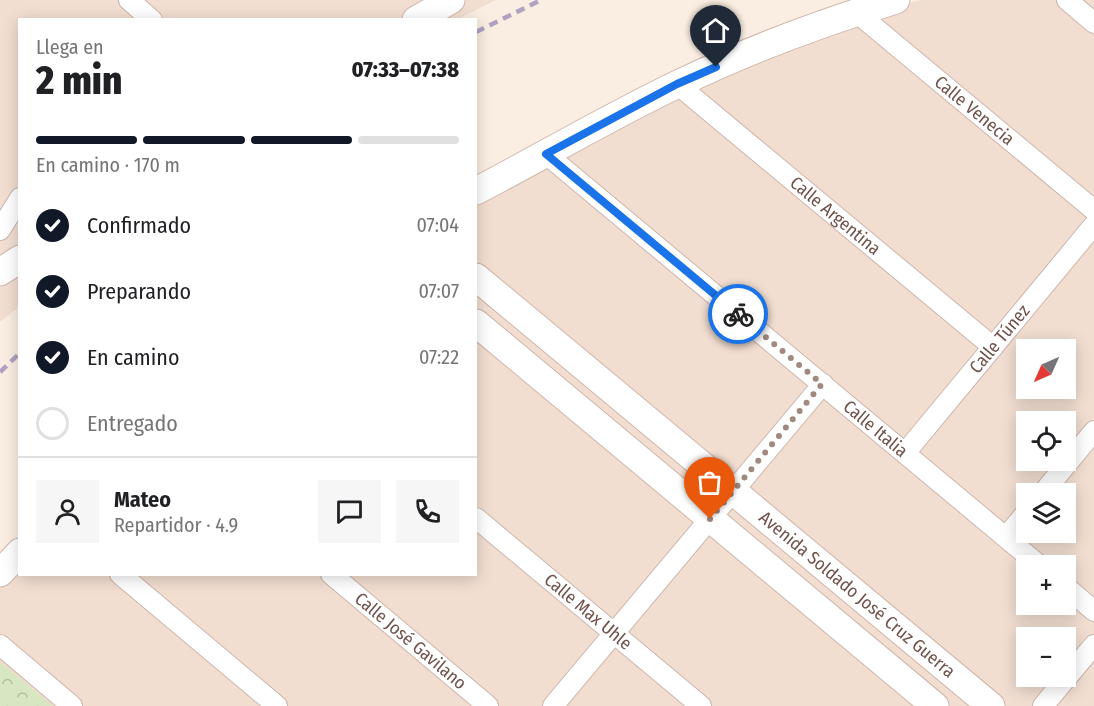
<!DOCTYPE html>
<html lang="es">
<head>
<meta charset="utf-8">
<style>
  body { margin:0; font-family:"Fira Sans Condensed",sans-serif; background:#f6f6f6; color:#202124; height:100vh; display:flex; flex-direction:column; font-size:22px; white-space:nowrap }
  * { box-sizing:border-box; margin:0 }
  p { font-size:20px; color:#757577 }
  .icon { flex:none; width:33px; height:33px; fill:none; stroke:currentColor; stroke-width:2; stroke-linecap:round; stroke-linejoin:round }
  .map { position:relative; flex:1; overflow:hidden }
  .sheet { position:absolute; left:18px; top:18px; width:459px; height:558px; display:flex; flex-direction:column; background:#fff; border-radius:0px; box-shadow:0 3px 15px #0003 }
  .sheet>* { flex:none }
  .needle { width:39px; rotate:225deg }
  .tools { position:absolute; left:1016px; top:339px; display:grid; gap:12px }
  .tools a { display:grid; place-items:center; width:60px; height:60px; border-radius:0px; background:#fff; box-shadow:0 3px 15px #0003; font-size:30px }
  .pin { position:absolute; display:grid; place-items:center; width:51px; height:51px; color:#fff; margin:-62px -26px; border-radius:50% 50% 50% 0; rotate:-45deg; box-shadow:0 0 6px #0007 }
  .pin .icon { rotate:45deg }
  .courier { position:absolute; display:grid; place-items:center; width:60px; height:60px; margin:-30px; border:4px solid #1a73e8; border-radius:50%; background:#fff; color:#222; box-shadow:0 2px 8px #0007 }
  .summary em { font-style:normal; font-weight:800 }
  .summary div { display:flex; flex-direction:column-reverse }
  .summary { display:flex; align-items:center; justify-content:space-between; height:102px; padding:0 18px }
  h1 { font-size:39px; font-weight:800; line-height:45px }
  .bar { display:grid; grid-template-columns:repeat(4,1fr); gap:9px 6px; align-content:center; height:72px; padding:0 18px }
  .bar i { height:8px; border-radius:4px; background:#e0e0e0 }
  .bar .current { background:#111827 }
  .bar p { grid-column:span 4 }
  .line { display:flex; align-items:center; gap:15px; padding:0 18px; border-top:2px solid #e0e0e0 }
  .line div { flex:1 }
  .round { display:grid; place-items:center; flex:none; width:63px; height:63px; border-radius:0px; background:#f6f6f6 }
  ol { padding:0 18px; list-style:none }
  li { display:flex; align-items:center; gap:18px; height:66px }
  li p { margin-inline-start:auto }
  li .icon { padding:6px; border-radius:50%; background:#111827; color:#fff; stroke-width:4 }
  li:last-child { color:#757577 }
  li i { width:33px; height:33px; border:3px solid #e0e0e0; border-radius:50% }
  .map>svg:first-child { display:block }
</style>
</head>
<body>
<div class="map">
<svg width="1094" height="706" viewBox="0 0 1094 706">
  <defs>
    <pattern id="forest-crowns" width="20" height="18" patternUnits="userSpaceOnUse" patternTransform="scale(1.5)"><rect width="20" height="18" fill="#d6e7c2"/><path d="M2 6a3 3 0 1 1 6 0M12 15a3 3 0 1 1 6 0" fill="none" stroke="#b2bea0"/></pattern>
  </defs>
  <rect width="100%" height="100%" fill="#faeee2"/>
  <g fill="#f2ded1" fill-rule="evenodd">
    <path d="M 0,0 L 496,0 L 456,20 L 20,20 L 19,307 L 0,322 Z"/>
    <path d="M 921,0 L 1094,0 L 1094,706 L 0,706 L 0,560 L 19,543 L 20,574 L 476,574 L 476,198 L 760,44 ZM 1026,350 L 1065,350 L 1065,388 L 1026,388 ZM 1026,422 L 1065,422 L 1065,460 L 1026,460 ZM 1026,494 L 1065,494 L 1065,532 L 1026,532 ZM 1026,566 L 1065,566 L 1065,604 L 1026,604 ZM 1026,638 L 1065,638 L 1065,676 L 1026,676 Z"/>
  </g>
  <path fill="url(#forest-crowns)" d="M 0,662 L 53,706 L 0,706 Z"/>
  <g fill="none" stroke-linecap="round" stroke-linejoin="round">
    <defs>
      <g id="street">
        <path d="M 129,0 L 152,20"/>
        <path d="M 1067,0 L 1094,23"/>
        <path id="s1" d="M 856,12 L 1094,210"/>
        <path id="s2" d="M 677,84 L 993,347"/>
        <path id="s3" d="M 546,154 L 1040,566"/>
        <path d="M 0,230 L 20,198"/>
        <path id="s4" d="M 905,453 L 1094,225"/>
        <path d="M 1042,494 L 1094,431"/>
        <path id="s5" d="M 476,518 L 701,706"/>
        <path d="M 1006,537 L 1026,513"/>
        <path d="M 120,574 L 277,706"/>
        <path id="s6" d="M 331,574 L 488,706"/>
        <path d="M 1065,586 L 1094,611"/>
        <path d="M 0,645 L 72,706"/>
        <path d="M 553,706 L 823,384"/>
        <path d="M 1043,706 L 1094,645"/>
      </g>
      <g id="secondary">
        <path d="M 416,20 L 451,0"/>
        <path d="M 476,191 C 543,156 609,117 678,84 C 748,50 821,23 896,0"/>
        <path d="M 0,272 L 20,259"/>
        <path id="s7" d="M 476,277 L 991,706"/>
        <path d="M 476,323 L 935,706"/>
        <path d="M 0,573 L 20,552"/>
      </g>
    </defs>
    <use href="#street" stroke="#cdb6ad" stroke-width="22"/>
    <use href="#secondary" stroke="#d0b5aa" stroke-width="29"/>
    <use href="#street" stroke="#fff" stroke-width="20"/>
    <use href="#secondary" stroke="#fff" stroke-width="27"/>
    <g stroke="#afa2c2" stroke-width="4.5" stroke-dasharray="9 6" stroke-linecap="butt">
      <path d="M 476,32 L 541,0"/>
      <path d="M 0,372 L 20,353"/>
    </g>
  </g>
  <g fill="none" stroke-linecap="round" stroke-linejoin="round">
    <path stroke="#a0897f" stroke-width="6" stroke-dasharray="0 10.8" d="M 710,519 L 822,384 L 738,314"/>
    <path stroke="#1a73e8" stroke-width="8" d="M 716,67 L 677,84 L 546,154 L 738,314"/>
  </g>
  <g text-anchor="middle" stroke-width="4.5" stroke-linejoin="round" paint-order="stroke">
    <g font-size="18" fill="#70524a" stroke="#fef2e8">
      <text dy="6" stroke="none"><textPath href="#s1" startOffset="154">Calle Venecia</textPath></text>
      <text dy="6" stroke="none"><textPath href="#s2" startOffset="206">Calle Argentina</textPath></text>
      <text dy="6" stroke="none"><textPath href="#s4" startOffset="148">Calle Túnez</textPath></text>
      <text dy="6" stroke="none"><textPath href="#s3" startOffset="429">Calle Italia</textPath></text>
      <text dy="6" stroke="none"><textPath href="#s7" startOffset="496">Avenida Soldado José Cruz Guerra</textPath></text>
      <text dy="6" stroke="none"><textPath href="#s5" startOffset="146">Calle Max Uhle</textPath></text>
      <text dy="6" stroke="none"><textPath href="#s6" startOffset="104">Calle José Gavilano</textPath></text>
    </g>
  </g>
</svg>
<div class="tools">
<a><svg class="needle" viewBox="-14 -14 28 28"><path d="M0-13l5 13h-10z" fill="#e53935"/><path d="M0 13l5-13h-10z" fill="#757577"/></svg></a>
<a><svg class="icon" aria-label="locate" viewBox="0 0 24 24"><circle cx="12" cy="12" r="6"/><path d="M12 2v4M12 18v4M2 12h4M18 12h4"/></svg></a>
<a><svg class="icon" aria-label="layers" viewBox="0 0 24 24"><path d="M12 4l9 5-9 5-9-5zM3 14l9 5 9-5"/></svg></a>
<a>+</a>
<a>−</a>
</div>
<div class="pin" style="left:710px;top:519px;background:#ea580c"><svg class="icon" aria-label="bag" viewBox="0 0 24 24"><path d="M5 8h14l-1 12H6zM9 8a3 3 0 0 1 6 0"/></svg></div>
<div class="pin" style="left:716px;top:67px;background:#1f2937"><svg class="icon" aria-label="home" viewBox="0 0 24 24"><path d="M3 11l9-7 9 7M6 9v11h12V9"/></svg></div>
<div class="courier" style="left:738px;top:314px"><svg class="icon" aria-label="bike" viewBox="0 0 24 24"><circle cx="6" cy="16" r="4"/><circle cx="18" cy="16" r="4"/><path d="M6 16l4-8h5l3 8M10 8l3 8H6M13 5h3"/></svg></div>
<section class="sheet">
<div class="summary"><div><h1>2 min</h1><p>Llega en</p></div><em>07:33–07:38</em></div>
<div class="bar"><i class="current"></i><i class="current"></i><i class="current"></i><i></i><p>En camino · 170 m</p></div>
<ol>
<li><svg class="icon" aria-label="check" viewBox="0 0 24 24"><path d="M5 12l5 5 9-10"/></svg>Confirmado<p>07:04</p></li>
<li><svg class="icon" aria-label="check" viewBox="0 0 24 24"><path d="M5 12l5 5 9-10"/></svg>Preparando<p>07:07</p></li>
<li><svg class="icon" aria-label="check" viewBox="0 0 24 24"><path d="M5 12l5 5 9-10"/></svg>En camino<p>07:22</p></li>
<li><i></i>Entregado</li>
</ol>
<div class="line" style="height:108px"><a class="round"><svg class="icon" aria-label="person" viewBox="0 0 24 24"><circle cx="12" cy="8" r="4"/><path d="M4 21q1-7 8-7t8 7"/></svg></a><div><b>Mateo</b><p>Repartidor · 4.9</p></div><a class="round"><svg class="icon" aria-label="chat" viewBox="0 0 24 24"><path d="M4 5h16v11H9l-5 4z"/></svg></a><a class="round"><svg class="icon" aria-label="phone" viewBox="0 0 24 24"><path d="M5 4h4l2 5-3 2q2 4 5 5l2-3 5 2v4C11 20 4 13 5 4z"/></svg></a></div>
</section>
</div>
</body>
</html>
